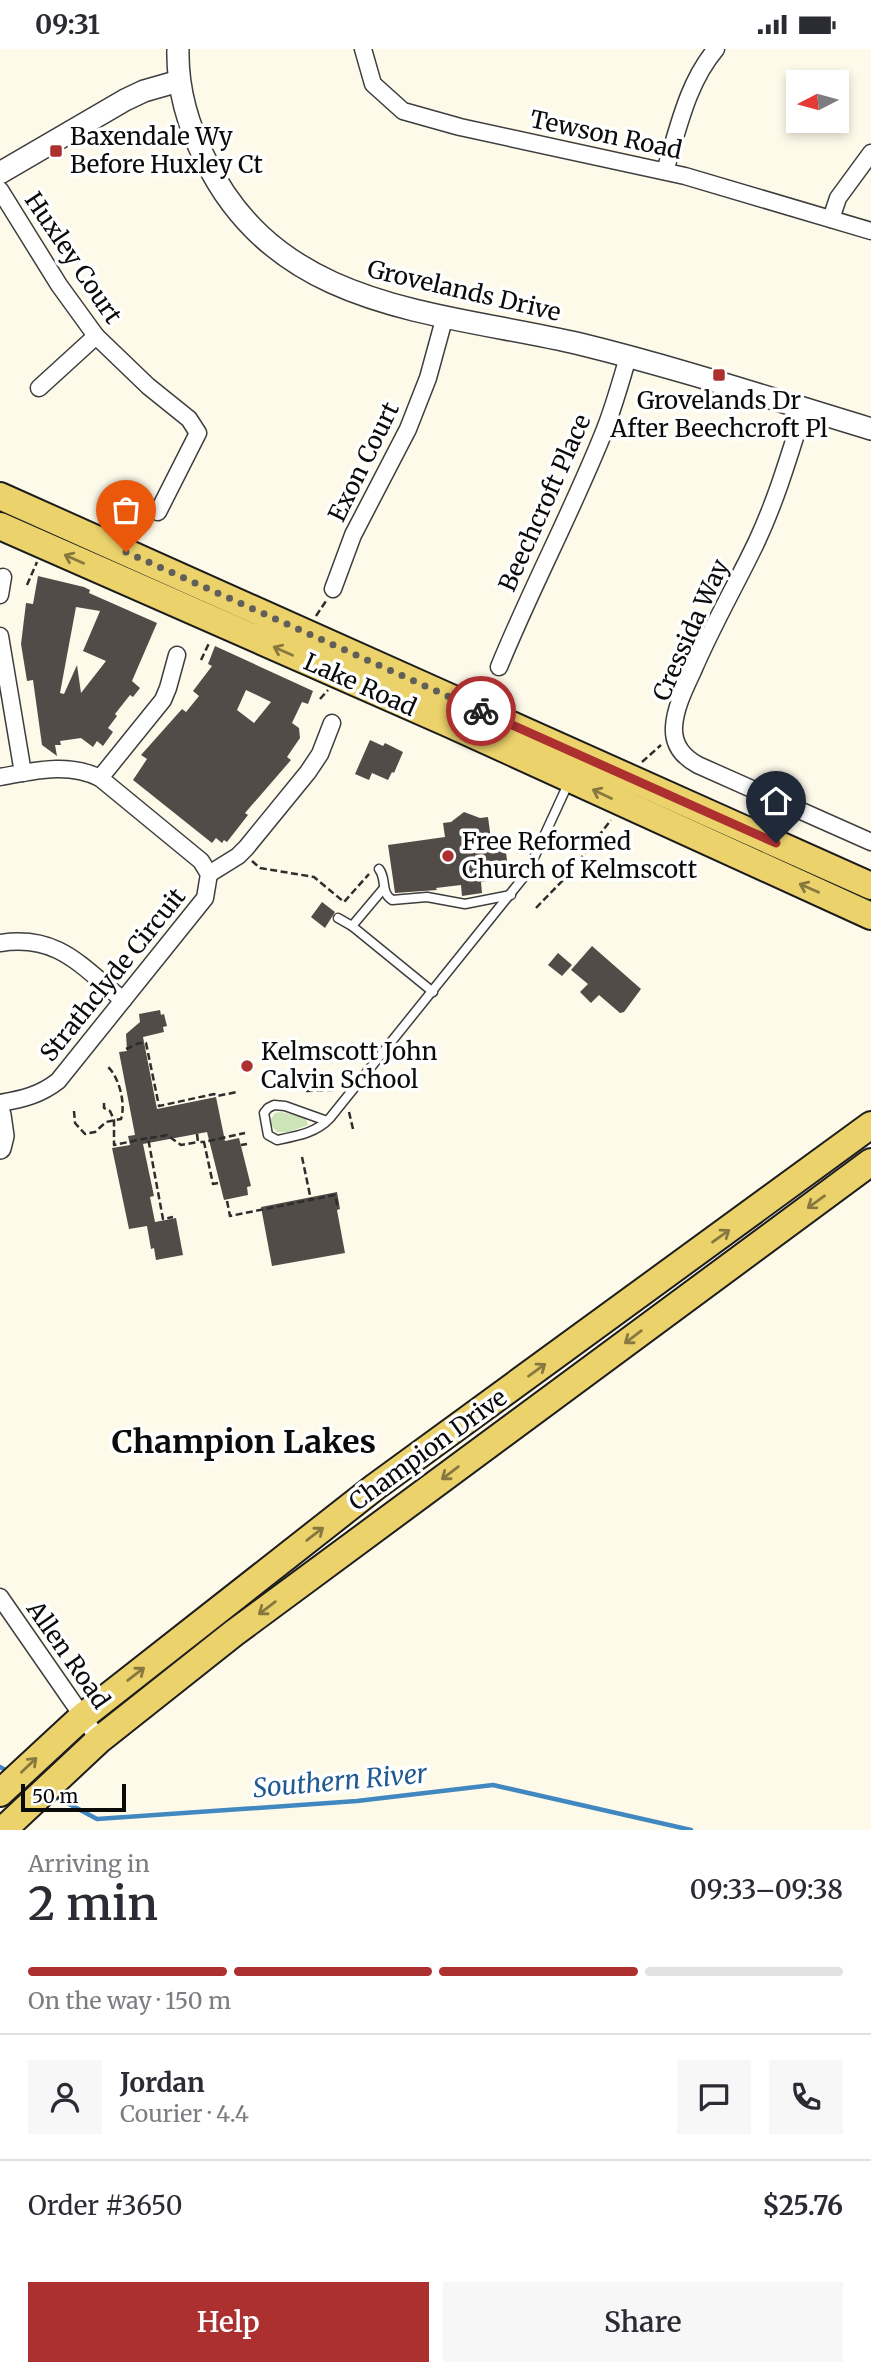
<!DOCTYPE html>
<html lang="en">
<head>
<meta charset="utf-8">
<style>
  body { margin:0; font-family:Merriweather,serif; background:#f7f7f7; color:#2b2b33; height:100vh; display:flex; flex-direction:column; font-size:26px; white-space:nowrap }
  * { box-sizing:border-box; margin:0 }
  p { font-size:23px; color:#7c7c81 }
  .icon { flex:none; width:38px; height:38px; fill:none; stroke:currentColor; stroke-width:2; stroke-linecap:round; stroke-linejoin:round }
  .map { position:relative; height:1781px; overflow:hidden }
  .details { display:flex; flex-direction:column; background:#fff; flex:1 }
  .details>* { flex:none }
  .needle { width:46px; rotate:264deg }
  .controls { position:absolute; left:786px; top:21px; display:grid; gap:14px }
  .controls a { display:grid; place-items:center; width:63px; height:63px; border-radius:0px; background:#fff; box-shadow:0 4px 10px #0003; font-size:35px }
  .scale { position:absolute; left:21px; bottom:18px; width:105px; box-sizing:border-box; padding-left:7px; border:4px solid #0b0b0b; border-top:0; font-size:19px; line-height:24px; white-space:nowrap; color:#0b0b0b; -webkit-text-stroke:5px #fff; paint-order:stroke }
  .pin { position:absolute; display:grid; place-items:center; width:60px; height:60px; color:#fff; margin:-72px -30px; border-radius:50% 50% 50% 0; rotate:-45deg; box-shadow:0 0 7px #0007 }
  .pin .icon { rotate:45deg }
  .courier { position:absolute; display:grid; place-items:center; width:70px; height:70px; margin:-35px; border:5px solid #ad3031; border-radius:50%; background:#fff; color:#222; box-shadow:0 2px 9px #0007 }
  .head em { font-style:normal; font-weight:600 }
  .head div { display:flex; flex-direction:column-reverse }
  .head { display:flex; align-items:center; justify-content:space-between; height:119px; padding:0 28px }
  h1 { font-size:46px; font-weight:600; line-height:52px }
  .bar { display:grid; grid-template-columns:repeat(4,1fr); gap:10px 7px; align-content:center; height:84px; padding:0 28px }
  .bar i { height:9px; border-radius:5px; background:#e1e1e2 }
  .bar .active { background:#ad3031 }
  .bar p { grid-column:span 4 }
  .line { display:flex; align-items:center; gap:18px; padding:0 28px; border-top:2px solid #e1e1e2 }
  .line div { flex:1 }
  .round { display:grid; place-items:center; flex:none; width:74px; height:74px; border-radius:0px; background:#f7f7f7 }
  .action { display:flex; gap:14px; margin-top:auto; padding:14px 28px }
  .action a { flex:1; height:80px; border-radius:0px; background:#ad3031; color:#fff; font-size:28px; font-weight:600; line-height:80px; text-align:center }
  .action a+a { background:#f7f7f7; color:#2b2b33 }
  .status { display:flex; justify-content:space-between; align-items:center; height:49px; padding:0 35px; background:#fff; direction:ltr }
  .status svg { height:19px; fill:currentColor }
  .map>svg:first-child { display:block }
</style>
</head>
<body>
<div class="status"><b>09:31</b><svg viewBox="0 0 49 12"><path d="M0 12V9h3v3zM5 12V6h3v6zM10 12V3h3v9zM15 12V0h3v12zM26 1h20v11H26zM47 4h2v5h-2z"/></svg></div>
<div class="map">
<svg width="871" height="1781" viewBox="0 0 871 1781">
  <rect width="100%" height="100%" fill="#fdfaea"/>
  <path fill="#cde4b8" d="M 281,1063 L 306,1069 L 308,1076 L 288,1083 L 277,1083 L 271,1076 L 271,1070 L 275,1064 Z"/>
  <g fill="none" stroke-linecap="round" stroke-linejoin="round">
    <g stroke="#4188c0" stroke-width="4.5">
      <path d="M 0,1718 L 9,1723"/>
      <path d="M 54,1747 L 97,1770 L 357,1752 L 493,1736 L 691,1781"/>
    </g>
  </g>
  <g fill="#524c48" fill-rule="evenodd">
    <path d="M 38,527 L 84,538 L 90,541 L 89,544 L 157,574 L 132,632 L 140,639 L 133,648 L 130,646 L 115,665 L 117,667 L 108,679 L 113,683 L 103,697 L 97,692 L 93,698 L 81,689 L 60,692 L 61,696 L 55,696 L 57,707 L 42,696 L 33,631 L 27,632 L 21,595 L 26,554 L 33,555 ZM 76,558 L 100,562 L 83,602 L 106,612 L 81,644 L 77,616 L 64,645 L 60,644 Z"/>
    <path d="M 215,597 L 313,642 L 308,655 L 302,653 L 292,674 L 299,679 L 300,689 L 287,708 L 291,711 L 245,764 L 248,766 L 227,793 L 224,791 L 222,794 L 216,789 L 212,794 L 133,731 L 147,710 L 141,706 L 182,660 L 186,663 L 199,647 L 193,642 L 212,617 L 208,615 ZM 246,641 L 271,653 L 254,674 L 237,661 Z"/>
    <path d="M 370,691 L 383,697 L 385,694 L 403,703 L 394,724 L 392,723 L 388,731 L 372,724 L 369,731 L 355,725 Z"/>
    <path d="M 464,763 L 480,769 L 488,768 L 491,790 L 504,788 L 508,819 L 493,820 L 494,831 L 481,833 L 482,844 L 462,847 L 461,836 L 436,839 L 437,841 L 395,844 L 388,796 L 445,788 L 443,774 L 451,773 Z"/>
    <path d="M 322,853 L 335,863 L 325,879 L 311,868 Z"/>
    <path d="M 592,897 L 641,940 L 624,963 L 620,964 L 599,946 L 591,954 L 580,943 L 588,935 L 571,921 Z"/>
    <path d="M 558,904 L 572,916 L 562,927 L 548,916 Z"/>
    <path d="M 160,961 L 161,966 L 164,965 L 167,977 L 163,978 L 164,983 L 143,988 L 157,1060 L 216,1048 L 225,1092 L 239,1089 L 251,1137 L 247,1138 L 248,1146 L 224,1151 L 207,1083 L 143,1095 L 154,1147 L 150,1148 L 155,1173 L 176,1169 L 183,1206 L 156,1211 L 154,1199 L 151,1200 L 147,1177 L 129,1180 L 112,1099 L 130,1096 L 128,1087 L 135,1086 L 119,1003 L 127,1002 L 126,985 L 140,973 L 139,965 Z"/>
    <path d="M 337,1143 L 340,1160 L 337,1161 L 345,1204 L 272,1217 L 261,1158 Z"/>
  </g>
  <g fill="none" stroke-linecap="round" stroke-linejoin="round">
    <defs>
      <g id="service">
        <path d="M 379,820 C 387,830 380,843 392,851 L 427,848 L 465,855 L 511,846"/>
        <path d="M 338,869 L 352,877 L 433,943"/>
        <path d="M 352,877 L 384,839"/>
        <path d="M 327,1072 L 285,1057 L 274,1056 L 268,1059 L 264,1064 L 268,1086 L 277,1091 C 297,1087 316,1084 330,1069 L 527,824 L 568,735"/>
      </g>
      <g id="minor">
        <path d="M 363,0 L 373,35 L 403,62 L 460,78 L 685,127 L 871,182"/>
        <path d="M 665,122 C 678,81 687,34 716,0"/>
        <path d="M 0,141 L 59,236 L 96,287 L 148,337 L 189,370 L 198,384 L 158,463"/>
        <path d="M 831,170 L 838,149 L 871,104"/>
        <path d="M 39,339 L 96,287"/>
        <path d="M 804,360 C 790,404 777,449 757,492 C 736,536 712,577 693,622 C 685,639 675,659 674,678 C 673,696 683,708 698,716 L 871,793"/>
        <path d="M 333,540 L 353,486 L 408,380 L 428,329 L 445,267"/>
        <path d="M 0,546 L 3,528"/>
        <path d="M 0,587 L 23,724"/>
        <path d="M 499,618 C 532,537 573,461 605,380 C 614,357 621,332 628,308"/>
        <path d="M 0,728 C 34,722 68,713 100,729 L 201,812 L 209,825 L 205,849 L 58,1032 C 40,1046 23,1050 0,1054"/>
        <path d="M 100,729 L 163,651 L 168,639 L 177,606"/>
        <path d="M 209,825 L 238,807 L 246,799 L 308,723 L 320,705 L 332,674"/>
        <path d="M 0,894 C 58,885 81,917 123,951"/>
        <path d="M 0,1548 L 99,1691"/>
      </g>
      <g id="tertiary">
        <path d="M 178,0 C 177,40 188,77 206,112 C 279,262 438,262 580,295 C 678,319 775,351 871,380"/>
        <path d="M 0,124 L 125,51 L 144,42 L 179,32"/>
        <path d="M 0,1066 L 3,1087 L 0,1099"/>
      </g>
      <g id="primary">
        <path d="M 0,447 L 871,837"/>
        <path d="M 0,477 L 450,675 L 871,867"/>
        <path d="M 0,1744 L 82,1668 L 375,1438 L 871,1076"/>
        <path d="M 3,1781 L 99,1691 L 234,1584 L 871,1113"/>
      </g>
    </defs>
    <use href="#service" stroke="#3e3e3e" stroke-width="11"/>
    <use href="#minor" stroke="#3e3e3e" stroke-width="19"/>
    <use href="#tertiary" stroke="#3e3e3e" stroke-width="24"/>
    <use href="#primary" stroke="#1c1c1c" stroke-width="30"/>
    <g stroke="#2d2d2d" stroke-width="2.5" stroke-dasharray="7 3.5" stroke-linecap="butt">
      <path d="M 139,486 L 144,470"/>
      <path d="M 27,536 L 37,513"/>
      <path d="M 316,567 L 326,552"/>
      <path d="M 201,611 L 210,592"/>
      <path d="M 486,642 L 493,630"/>
      <path d="M 320,650 L 328,641"/>
      <path d="M 642,713 L 661,696"/>
      <path d="M 252,812 L 260,819 L 314,828 L 344,853 L 369,825"/>
      <path d="M 536,859 L 568,826 L 611,771"/>
      <path d="M 126,1000 L 139,994 L 146,994 L 159,1057 L 214,1045 L 217,1047 L 237,1043"/>
      <path d="M 306,1042 L 337,1041"/>
      <path d="M 104,1054 L 104,1059 L 110,1062 L 114,1071 L 114,1096 L 148,1089 L 163,1170 L 173,1168"/>
      <path d="M 74,1062 L 75,1074 L 85,1085 L 95,1083 L 106,1073 L 121,1070 C 126,1055 119,1028 108,1018"/>
      <path d="M 349,1063 L 353,1080"/>
      <path d="M 197,1085 L 198,1093 L 204,1093"/>
      <path d="M 150,1089 L 167,1086 L 181,1096 L 198,1093"/>
      <path d="M 241,1096 L 247,1095"/>
      <path d="M 302,1108 L 311,1151"/>
      <path d="M 218,1134 L 213,1135 L 204,1093 L 245,1084"/>
      <path d="M 227,1152 L 230,1167 L 335,1146 L 338,1159"/>
    </g>
    <use href="#service" stroke="#fff" stroke-width="8"/>
    <use href="#minor" stroke="#fff" stroke-width="16"/>
    <use href="#tertiary" stroke="#fff" stroke-width="21"/>
    <use href="#primary" stroke="#ecd26b" stroke-width="26"/>
  </g>
  <defs><path id="oneway-shaft" d="M-6 0H5M1.5-3L5.5 0L1.5 3" fill="none" stroke-width="1.6" stroke-linecap="round" stroke-linejoin="round" transform="scale(1.75)"/></defs>
  <g stroke="#877840">
    <use href="#oneway-shaft" transform="translate(74 510) rotate(-156)"/>
    <use href="#oneway-shaft" transform="translate(283 602) rotate(-156)"/>
    <use href="#oneway-shaft" transform="translate(602 745) rotate(-155)"/>
    <use href="#oneway-shaft" transform="translate(809 839) rotate(-156)"/>
    <use href="#oneway-shaft" transform="translate(816 1153) rotate(144)"/>
    <use href="#oneway-shaft" transform="translate(721 1187) rotate(-36)"/>
    <use href="#oneway-shaft" transform="translate(633 1288) rotate(143)"/>
    <use href="#oneway-shaft" transform="translate(537 1321) rotate(-36)"/>
    <use href="#oneway-shaft" transform="translate(450 1424) rotate(143)"/>
    <use href="#oneway-shaft" transform="translate(315 1485) rotate(-38)"/>
    <use href="#oneway-shaft" transform="translate(267 1559) rotate(143)"/>
    <use href="#oneway-shaft" transform="translate(136 1625) rotate(-38)"/>
    <use href="#oneway-shaft" transform="translate(29 1716) rotate(-44)"/>
  </g>
  <g fill="none" stroke-linecap="round" stroke-linejoin="round">
    <path stroke="#605f59" stroke-width="7" stroke-dasharray="0 12.6" d="M 126,503 L 481,662"/>
    <path stroke="#ad3031" stroke-width="9" d="M 481,662 L 776,794"/>
  </g>
  <g fill="#ad3031" stroke="#fff" stroke-width="2.5">
    <rect x="49" y="95" width="14" height="14" rx="3.5"/>
    <rect x="712" y="319" width="14" height="14" rx="3.5"/>
    <circle cx="448" cy="807" r="7"/>
    <circle cx="247" cy="1017" r="7"/>
  </g>
  <g text-anchor="middle" stroke-width="7" stroke-linejoin="round" paint-order="stroke">
    <g font-size="24" fill="#0b0b0b" stroke="#fff">
      <text transform="translate(606 86) rotate(12)" y="8">Tewson Road</text>
      <text transform="translate(73 209) rotate(56)" y="8">Huxley Court</text>
      <text transform="translate(464 242) rotate(13)" y="8">Grovelands Drive</text>
      <text transform="translate(364 413) rotate(-64)" y="8">Exon Court</text>
      <text transform="translate(545 454) rotate(-66)" y="8">Beechcroft Place</text>
      <text transform="translate(691 581) rotate(-66)" y="8">Cressida Way</text>
      <text transform="translate(360 636) rotate(24)" y="8">Lake Road</text>
      <text transform="translate(113 926) rotate(-51)" y="8">Strathclyde Circuit</text>
      <text transform="translate(428 1401) rotate(-36)" y="8">Champion Drive</text>
      <text transform="translate(68 1606) rotate(55)" y="8">Allen Road</text>
    </g>
    <g font-size="24" fill="#0b0b0b" stroke="#fff" text-anchor="start">
      <text x="70" y="96">Baxendale Wy<tspan x="70" dy="28">Before Huxley Ct</tspan></text>
      <text x="719" y="360" text-anchor="middle">Grovelands Dr<tspan x="719" dy="28">After Beechcroft Pl</tspan></text>
      <text x="462" y="801">Free Reformed<tspan x="462" dy="28">Church of Kelmscott</tspan></text>
      <text x="261" y="1011">Kelmscott John<tspan x="261" dy="28">Calvin School</tspan></text>
    </g>
    <g font-size="26" font-style="italic" fill="#205a90" stroke="#fff">
      <text transform="translate(340 1732) rotate(-5)" y="9">Southern River</text>
    </g>
    <g font-size="32" font-weight="bold" fill="#0b0b0b" stroke="#fff">
      <text x="244" y="1404">Champion Lakes</text>
    </g>
  </g>
</svg>
<div class="controls">
<a><svg class="needle" viewBox="-14 -14 28 28"><path d="M0-13l5 13h-10z" fill="#e53935"/><path d="M0 13l5-13h-10z" fill="#7c7c81"/></svg></a>
</div>
<div class="scale">50 m</div>
<div class="pin" style="left:126px;top:503px;background:#ea580c"><svg class="icon" aria-label="bag" viewBox="0 0 24 24"><path d="M5 8h14l-1 12H6zM9 8a3 3 0 0 1 6 0"/></svg></div>
<div class="pin" style="left:776px;top:794px;background:#1f2937"><svg class="icon" aria-label="home" viewBox="0 0 24 24"><path d="M3 11l9-7 9 7M6 9v11h12V9"/></svg></div>
<div class="courier" style="left:481px;top:662px"><svg class="icon" aria-label="bike" viewBox="0 0 24 24"><circle cx="6" cy="16" r="4"/><circle cx="18" cy="16" r="4"/><path d="M6 16l4-8h5l3 8M10 8l3 8H6M13 5h3"/></svg></div>
</div>
<section class="details">
<div class="head"><div><h1>2 min</h1><p>Arriving in</p></div><em>09:33–09:38</em></div>
<div class="bar"><i class="active"></i><i class="active"></i><i class="active"></i><i></i><p>On the way · 150 m</p></div>
<div class="line" style="height:126px"><a class="round"><svg class="icon" aria-label="person" viewBox="0 0 24 24"><circle cx="12" cy="8" r="4"/><path d="M4 21q1-7 8-7t8 7"/></svg></a><div><b>Jordan</b><p>Courier · 4.4</p></div><a class="round"><svg class="icon" aria-label="chat" viewBox="0 0 24 24"><path d="M4 5h16v11H9l-5 4z"/></svg></a><a class="round"><svg class="icon" aria-label="phone" viewBox="0 0 24 24"><path d="M5 4h4l2 5-3 2q2 4 5 5l2-3 5 2v4C11 20 4 13 5 4z"/></svg></a></div>
<div class="line" style="height:91px"><div>Order #3650</div><b>$25.76</b></div>
<div class="action"><a>Help</a><a>Share</a></div>
</section>
</body>
</html>
